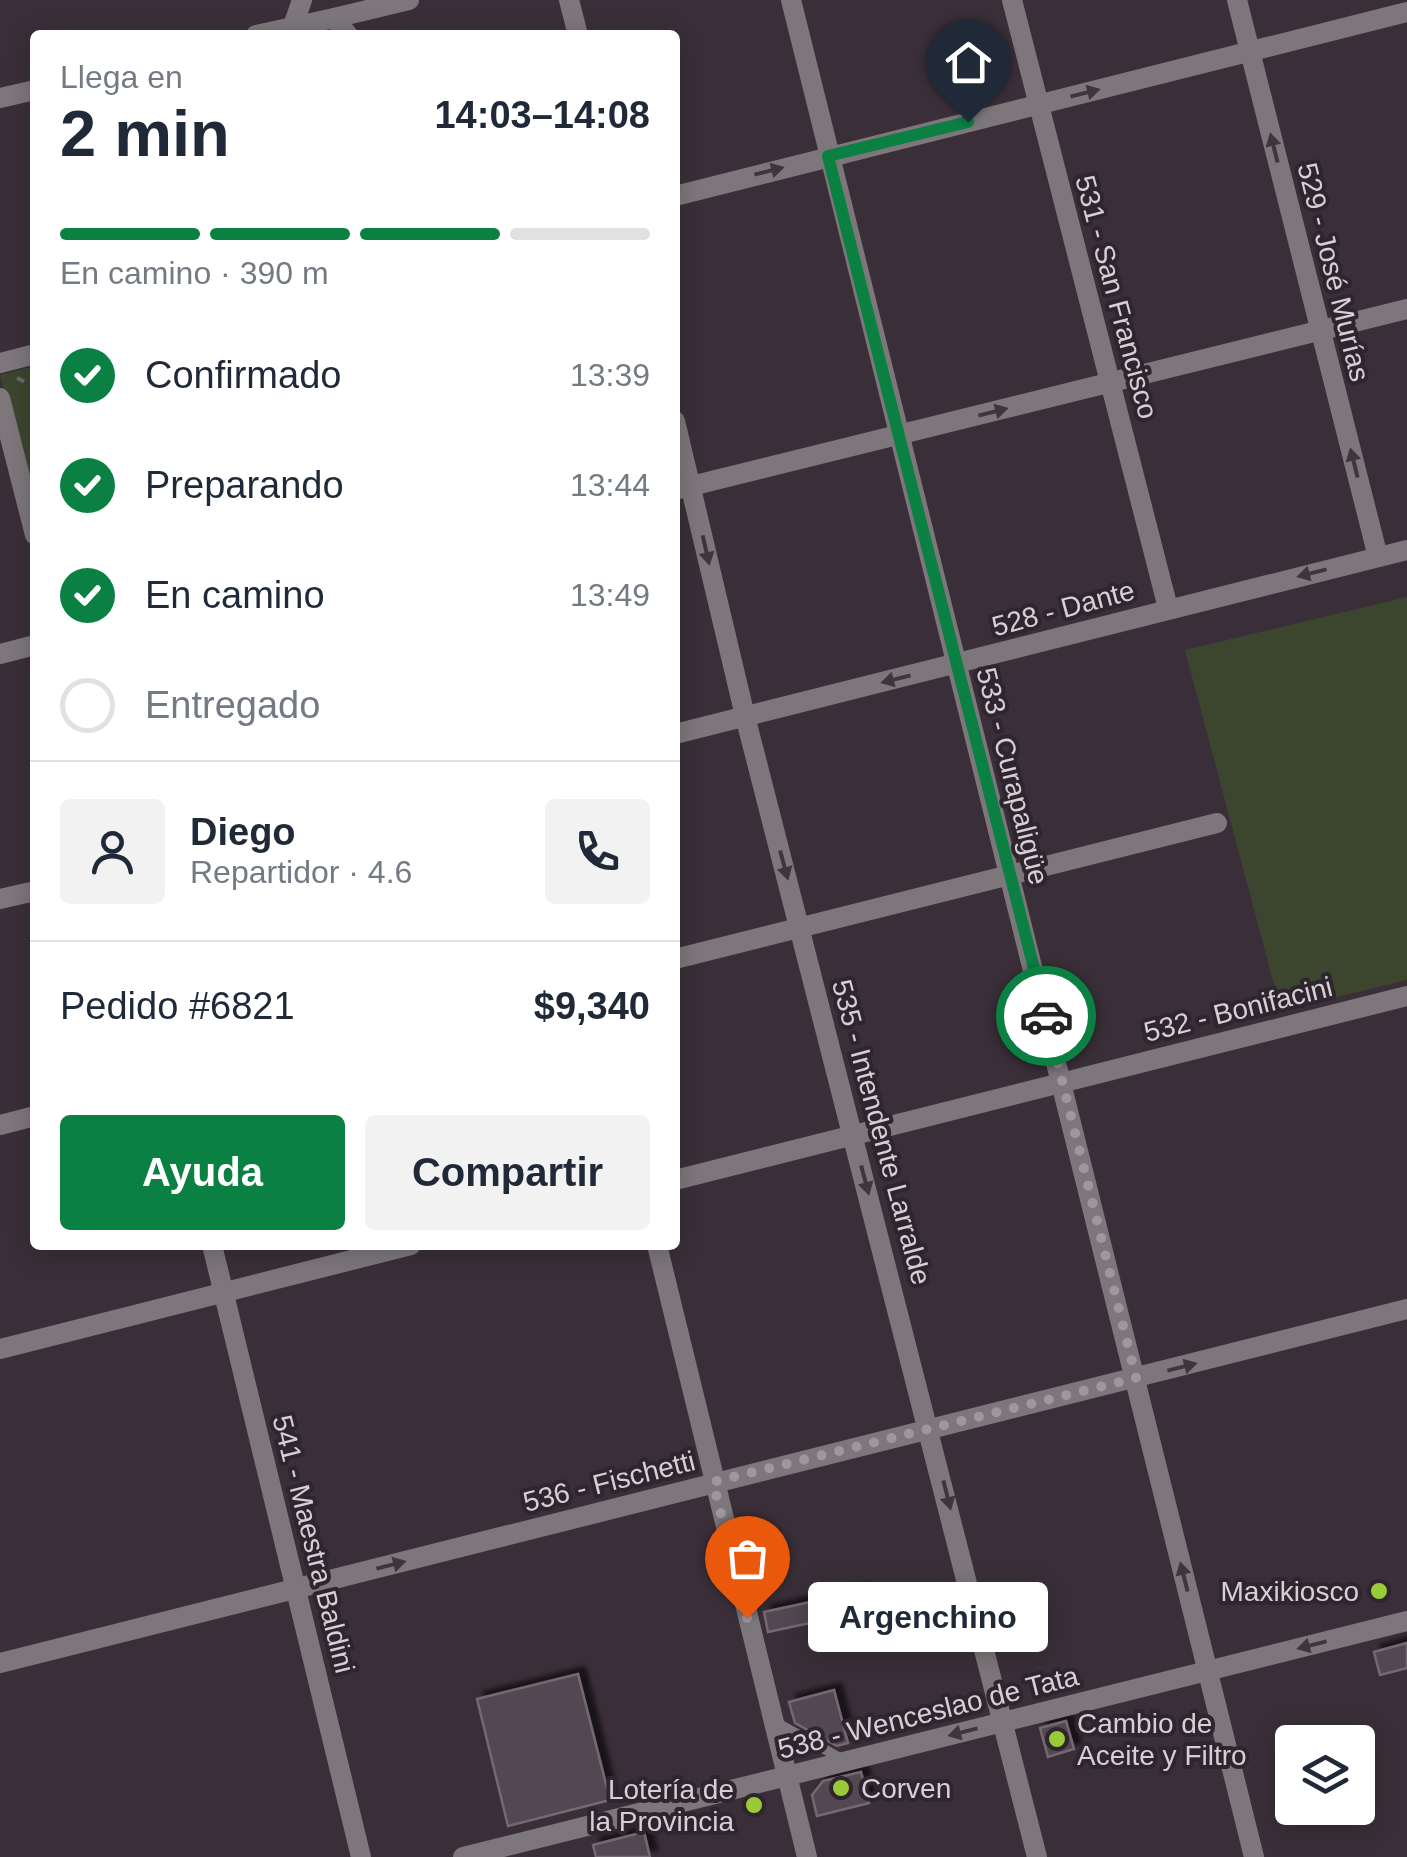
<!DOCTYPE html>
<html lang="es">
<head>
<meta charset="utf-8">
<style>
  body { margin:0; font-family:Helvetica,sans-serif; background:#f2f2f3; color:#1f2937; height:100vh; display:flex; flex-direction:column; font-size:38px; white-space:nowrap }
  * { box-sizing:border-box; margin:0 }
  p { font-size:32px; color:#747a83 }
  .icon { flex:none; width:55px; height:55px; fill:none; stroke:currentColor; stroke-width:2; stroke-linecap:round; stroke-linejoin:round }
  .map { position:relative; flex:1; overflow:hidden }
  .sheet { position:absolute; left:30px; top:30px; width:650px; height:1220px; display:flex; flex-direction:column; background:#fff; border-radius:10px; box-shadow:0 5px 25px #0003 }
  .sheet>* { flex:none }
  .controls { position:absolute; left:1275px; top:1725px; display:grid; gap:20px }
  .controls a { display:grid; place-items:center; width:100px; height:100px; border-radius:10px; background:#fff; box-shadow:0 5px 25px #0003; font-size:50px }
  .pin { position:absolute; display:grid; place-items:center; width:85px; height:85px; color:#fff; margin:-102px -42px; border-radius:50% 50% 50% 0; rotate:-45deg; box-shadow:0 0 10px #0007 }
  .pin .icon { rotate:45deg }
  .courier { position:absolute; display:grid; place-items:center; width:100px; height:100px; margin:-50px; border:8px solid #0b8043; border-radius:50%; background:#fff; color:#222; box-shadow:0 2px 12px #0007 }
  .bubble { position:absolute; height:70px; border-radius:10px; background:#fff; box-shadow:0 5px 25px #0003; font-size:32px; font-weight:800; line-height:70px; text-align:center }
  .overview em { font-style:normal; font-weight:800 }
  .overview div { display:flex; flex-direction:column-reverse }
  .overview { display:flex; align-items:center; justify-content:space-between; height:170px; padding:0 30px }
  h1 { font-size:65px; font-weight:800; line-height:75px }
  .bar { display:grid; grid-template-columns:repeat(4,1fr); gap:15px 10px; align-content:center; height:120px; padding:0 30px }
  .bar i { height:12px; border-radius:8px; background:#e0e1e3 }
  .bar .active { background:#0b8043 }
  .bar p { grid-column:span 4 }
  .line { display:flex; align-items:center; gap:25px; padding:0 30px; border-top:2px solid #e0e1e3 }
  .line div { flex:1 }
  .round { display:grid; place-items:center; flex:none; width:105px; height:105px; border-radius:10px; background:#f2f2f3 }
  ol { padding:0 30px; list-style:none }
  li { display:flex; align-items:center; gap:30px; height:110px }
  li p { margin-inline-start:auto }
  li .icon { padding:10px; border-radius:50%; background:#0b8043; color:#fff; stroke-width:4 }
  li:last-child { color:#747a83 }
  li i { width:55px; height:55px; border:5px solid #e0e1e3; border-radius:50% }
  .button { display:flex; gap:20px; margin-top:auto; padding:20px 30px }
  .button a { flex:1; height:115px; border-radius:10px; background:#0b8043; color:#fff; font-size:40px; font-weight:800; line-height:115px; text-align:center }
  .button a+a { background:#f2f2f3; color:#1f2937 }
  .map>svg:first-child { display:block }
</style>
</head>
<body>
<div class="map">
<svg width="1407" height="1857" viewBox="0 0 1407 1857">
  <defs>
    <filter id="shadow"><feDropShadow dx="7" dy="-7" stdDeviation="2.5" flood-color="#0009"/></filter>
  </defs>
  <rect width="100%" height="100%" fill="#3a2f38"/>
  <g fill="#3c462e">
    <path d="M 35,366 L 35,513 L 0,375 Z"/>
    <path d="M 1407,597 L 1407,980 L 1281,1011 L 1185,650 Z"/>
  </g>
  <g fill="#534751" stroke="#746872" stroke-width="2.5" filter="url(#shadow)">
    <path d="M 862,1591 L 866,1611 L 768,1632 L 764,1612 Z"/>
    <path d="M 1407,1643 L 1407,1668 L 1380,1675 L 1374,1652 Z"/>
    <path d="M 578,1674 L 610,1800 L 508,1826 L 477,1699 Z"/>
    <path d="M 834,1690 L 848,1743 L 837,1746 L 795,1723 L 789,1702 Z"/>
    <path d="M 1066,1721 L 1074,1749 L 1048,1757 L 1040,1728 Z"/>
    <path d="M 861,1772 L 869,1803 L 817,1816 L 812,1795 L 823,1781 Z"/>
    <path d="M 644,1832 L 650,1857 L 596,1857 L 593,1845 Z"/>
  </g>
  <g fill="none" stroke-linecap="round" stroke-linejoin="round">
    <path stroke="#6f656d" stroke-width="4" stroke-dasharray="8 8" stroke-linecap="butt" d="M 17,378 L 35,387"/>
    <path stroke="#7d777c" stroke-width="10" d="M 774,1721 L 842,1759"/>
    <g stroke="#7d777c" stroke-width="20">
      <path d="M 569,0 L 578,35"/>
      <path d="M 791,0 L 1254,1857"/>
      <path d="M 1012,0 L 1168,608"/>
      <path d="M 1237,0 L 1378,557"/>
      <path d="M 334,18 L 409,0"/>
      <path d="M 675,196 L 1407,12"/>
      <path d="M 0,363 L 35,354"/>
      <path d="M 0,398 L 35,535"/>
      <path d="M 675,421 L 745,716 L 1037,1857"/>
      <path d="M 675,490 L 1407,309"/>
      <path d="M 0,654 L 35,645"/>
      <path d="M 675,734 L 1407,550"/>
      <path d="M 0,899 L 35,891"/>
      <path d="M 675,959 L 1217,823"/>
      <path d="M 0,1125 L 35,1116"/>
      <path d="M 675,1180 L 1407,996"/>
      <path d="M 212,1245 L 361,1857"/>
      <path d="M 0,1349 L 411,1245"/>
      <path d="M 0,1663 L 1407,1309"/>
    </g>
    <g stroke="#7d777c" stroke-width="20">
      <path d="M 293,26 L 302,0"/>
      <path d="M 256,35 L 334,18 L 348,35"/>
      <path d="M 0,98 L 35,90"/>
      <path d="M 657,1245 L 807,1857"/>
      <path d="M 463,1857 L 1407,1621"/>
    </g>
  </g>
  <defs><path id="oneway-solid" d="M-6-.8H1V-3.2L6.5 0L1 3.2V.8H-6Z" transform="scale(2.5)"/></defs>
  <g fill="#3f353e">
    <use href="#oneway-solid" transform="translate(1085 93) rotate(-14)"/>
    <use href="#oneway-solid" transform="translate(1274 148) rotate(-104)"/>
    <use href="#oneway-solid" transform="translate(769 171) rotate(-14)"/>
    <use href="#oneway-solid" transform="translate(993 412) rotate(-14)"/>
    <use href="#oneway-solid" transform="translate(1354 463) rotate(-104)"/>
    <use href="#oneway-solid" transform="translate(706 550) rotate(77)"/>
    <use href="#oneway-solid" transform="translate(1312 573) rotate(166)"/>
    <use href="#oneway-solid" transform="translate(896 679) rotate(166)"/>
    <use href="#oneway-solid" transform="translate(784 865) rotate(75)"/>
    <use href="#oneway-solid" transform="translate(865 1180) rotate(75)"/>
    <use href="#oneway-solid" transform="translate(1182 1367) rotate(-14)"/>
    <use href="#oneway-solid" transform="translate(947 1495) rotate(76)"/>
    <use href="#oneway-solid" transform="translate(391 1565) rotate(-14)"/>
    <use href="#oneway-solid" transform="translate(1184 1577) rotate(-104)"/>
    <use href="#oneway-solid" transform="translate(1312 1645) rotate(166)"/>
    <use href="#oneway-solid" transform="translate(963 1732) rotate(166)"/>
  </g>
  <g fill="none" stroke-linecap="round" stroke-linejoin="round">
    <path stroke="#9f979e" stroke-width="10" stroke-dasharray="0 18" d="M 747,1618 L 713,1482 L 1136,1378 L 1046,1016"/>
    <path stroke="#0b8043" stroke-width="12" d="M 968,122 L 828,156 L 1046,1016"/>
  </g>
  <g fill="#98cb37" stroke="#2f252e" stroke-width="4">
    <circle cx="1379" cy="1591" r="10"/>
    <circle cx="1057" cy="1739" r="10"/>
    <circle cx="841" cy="1788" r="10"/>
    <circle cx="754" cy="1805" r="10"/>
  </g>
  <g text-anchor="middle" stroke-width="8" stroke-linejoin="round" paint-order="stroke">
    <g font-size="28" fill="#d6cfd5" stroke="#2f252e">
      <text transform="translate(1334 272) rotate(76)" y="10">529 - José Murías</text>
      <text transform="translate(1117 297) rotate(75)" y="10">531 - San Francisco</text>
      <text transform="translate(1063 608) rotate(-15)" y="10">528 - Dante</text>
      <text transform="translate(1013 776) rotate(76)" y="10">533 - Curapaligüe</text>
      <text transform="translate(1238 1009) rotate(-14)" y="10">532 - Bonifacini</text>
      <text transform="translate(882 1132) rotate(75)" y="10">535 - Intendente Larralde</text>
      <text transform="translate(609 1481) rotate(-14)" y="10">536 - Fischetti</text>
      <text transform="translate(314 1544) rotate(76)" y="10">541 - Maestra Baldini</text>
      <text transform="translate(928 1712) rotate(-14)" y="10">538 - Wenceslao de Tata</text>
    </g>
    <g font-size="28" fill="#d6cfd5" stroke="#2f252e" text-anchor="end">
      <text x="1359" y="1601">Maxikiosco</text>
      <text x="1077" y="1733" text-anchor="start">Cambio de<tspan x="1077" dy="32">Aceite y Filtro</tspan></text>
      <text x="861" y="1798" text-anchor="start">Corven</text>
      <text x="734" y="1799">Lotería de<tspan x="734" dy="32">la Provincia</tspan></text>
    </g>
  </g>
</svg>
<div class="controls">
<a><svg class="icon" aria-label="layers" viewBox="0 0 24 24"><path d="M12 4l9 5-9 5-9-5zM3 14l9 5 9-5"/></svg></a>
</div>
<div class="pin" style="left:747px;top:1618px;background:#ea580c"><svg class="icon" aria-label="bag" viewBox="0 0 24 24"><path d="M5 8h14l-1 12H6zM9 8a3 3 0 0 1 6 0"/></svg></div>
<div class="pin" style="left:968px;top:122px;background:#1f2937"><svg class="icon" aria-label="home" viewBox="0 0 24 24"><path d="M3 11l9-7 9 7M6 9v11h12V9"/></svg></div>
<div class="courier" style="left:1046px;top:1016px"><svg class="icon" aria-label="car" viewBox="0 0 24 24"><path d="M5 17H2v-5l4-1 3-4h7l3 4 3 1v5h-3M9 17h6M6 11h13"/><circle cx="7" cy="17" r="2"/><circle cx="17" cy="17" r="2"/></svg></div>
<div class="bubble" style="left:808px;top:1582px;width:240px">Argenchino</div>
<section class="sheet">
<div class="overview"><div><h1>2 min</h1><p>Llega en</p></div><em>14:03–14:08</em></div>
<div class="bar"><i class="active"></i><i class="active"></i><i class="active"></i><i></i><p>En camino · 390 m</p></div>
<ol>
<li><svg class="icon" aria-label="check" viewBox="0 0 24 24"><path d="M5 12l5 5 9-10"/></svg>Confirmado<p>13:39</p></li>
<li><svg class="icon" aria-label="check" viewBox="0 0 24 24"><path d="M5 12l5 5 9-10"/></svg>Preparando<p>13:44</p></li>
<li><svg class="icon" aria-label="check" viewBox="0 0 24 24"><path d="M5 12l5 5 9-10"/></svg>En camino<p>13:49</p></li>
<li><i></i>Entregado</li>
</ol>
<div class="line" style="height:180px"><a class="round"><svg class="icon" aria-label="person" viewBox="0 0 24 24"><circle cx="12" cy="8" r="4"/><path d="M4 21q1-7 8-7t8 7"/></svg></a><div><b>Diego</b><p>Repartidor · 4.6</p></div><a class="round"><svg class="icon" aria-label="phone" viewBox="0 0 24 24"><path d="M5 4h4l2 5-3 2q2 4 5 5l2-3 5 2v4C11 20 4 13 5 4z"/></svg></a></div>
<div class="line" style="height:130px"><div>Pedido #6821</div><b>$9,340</b></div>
<div class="button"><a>Ayuda</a><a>Compartir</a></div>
</section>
</div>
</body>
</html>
